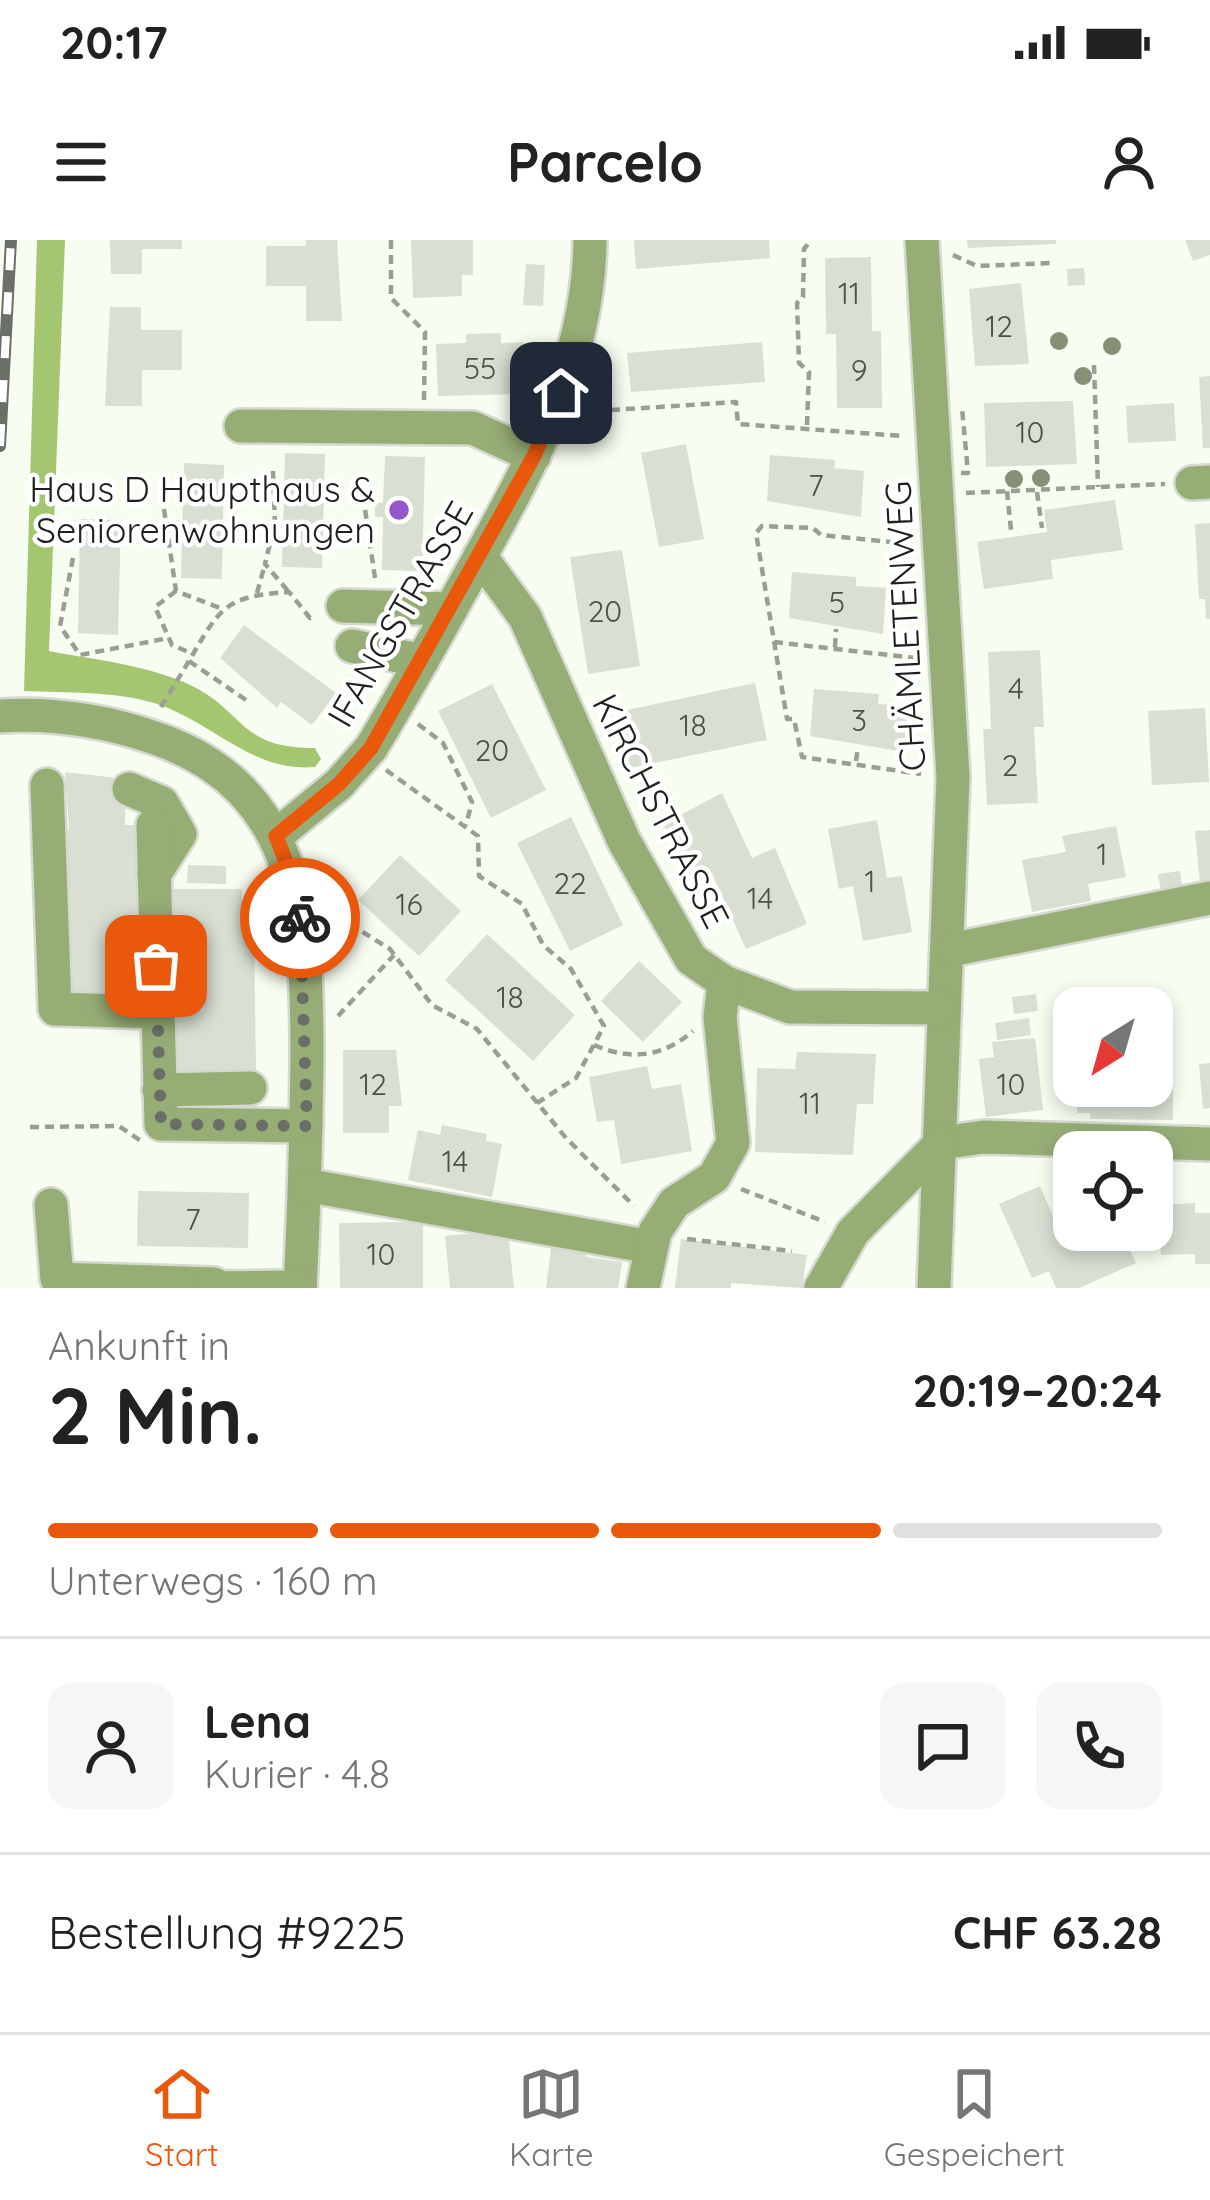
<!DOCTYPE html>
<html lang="de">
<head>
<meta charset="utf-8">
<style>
  body { margin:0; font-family:Quicksand,sans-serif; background:#f6f6f6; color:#222; height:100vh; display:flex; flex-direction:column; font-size:45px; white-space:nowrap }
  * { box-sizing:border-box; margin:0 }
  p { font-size:39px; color:#767676 }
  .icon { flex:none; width:66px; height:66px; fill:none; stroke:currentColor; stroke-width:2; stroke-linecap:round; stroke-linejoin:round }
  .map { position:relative; height:1048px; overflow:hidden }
  .drawer { display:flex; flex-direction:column; background:#fff; flex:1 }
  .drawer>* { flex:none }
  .needle { width:78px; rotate:217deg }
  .fabs { position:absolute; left:1053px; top:747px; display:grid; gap:24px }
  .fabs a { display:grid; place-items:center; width:120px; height:120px; border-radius:24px; background:#fff; box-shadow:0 6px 18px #0003; font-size:60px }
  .pin { position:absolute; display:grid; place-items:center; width:102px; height:102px; color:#fff; margin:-51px; border-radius:24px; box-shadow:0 6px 18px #0006 }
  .courier { position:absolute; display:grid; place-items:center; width:120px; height:120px; margin:-60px; border:9px solid #ea580c; border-radius:50%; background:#fff; color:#222; box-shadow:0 3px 15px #0007 }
  .overview em { font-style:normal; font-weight:700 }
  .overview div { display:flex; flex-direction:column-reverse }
  .overview { display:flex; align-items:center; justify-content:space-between; height:204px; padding:0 48px }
  h1 { font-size:78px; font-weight:700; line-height:90px }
  .bar { display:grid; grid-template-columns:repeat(4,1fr); gap:18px 12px; align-content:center; height:144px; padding:0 48px }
  .bar i { height:15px; border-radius:9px; background:#e0e0e0 }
  .bar .selected { background:#ea580c }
  .bar p { grid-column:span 4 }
  .line { display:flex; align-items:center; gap:30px; padding:0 48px; border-top:3px solid #e0e0e0 }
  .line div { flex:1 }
  .round { display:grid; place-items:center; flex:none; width:126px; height:126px; border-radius:24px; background:#f6f6f6 }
  .status { display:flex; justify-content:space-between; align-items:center; height:84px; padding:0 60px; background:#fff; direction:ltr }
  .status svg { height:33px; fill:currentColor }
  header { display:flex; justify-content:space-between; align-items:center; height:156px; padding:0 48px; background:#fff; font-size:54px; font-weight:700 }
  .tab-bar { display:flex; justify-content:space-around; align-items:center; height:168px; border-top:3px solid #e0e0e0; background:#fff; font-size:33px; color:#767676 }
  .tab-bar a { display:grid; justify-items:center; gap:6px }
  .tab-bar .selected { color:#ea580c }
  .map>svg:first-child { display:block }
</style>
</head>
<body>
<div class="status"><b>20:17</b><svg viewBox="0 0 49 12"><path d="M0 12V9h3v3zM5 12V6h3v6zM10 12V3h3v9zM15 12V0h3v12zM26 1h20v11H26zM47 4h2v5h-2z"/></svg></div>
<header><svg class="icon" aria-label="menu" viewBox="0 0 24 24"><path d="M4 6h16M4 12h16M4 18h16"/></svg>Parcelo<svg class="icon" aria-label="person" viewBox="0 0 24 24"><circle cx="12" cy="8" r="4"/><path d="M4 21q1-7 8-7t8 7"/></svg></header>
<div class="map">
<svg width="1210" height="1048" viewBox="0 0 1210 1048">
  <rect width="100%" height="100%" fill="#f7fdf1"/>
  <path fill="#a5c671" d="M 37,0 L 65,0 L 49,411 C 96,420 141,424 186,443 C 245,469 236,508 315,508 L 321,519 L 315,527 C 252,533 212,481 154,463 C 113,451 66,453 24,451 Z"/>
  <g fill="#d9dfd3">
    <path d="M 110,0 L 182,0 L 182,9 L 142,9 L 142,34 L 111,34 Z"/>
    <path d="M 306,0 L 337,0 L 342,81 L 306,81 L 306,46 L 266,46 L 266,6 L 306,6 Z"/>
    <path d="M 411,0 L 473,0 L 473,35 L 462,35 L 462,56 L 413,58 Z"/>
    <path d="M 634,0 L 769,0 L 770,18 L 636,29 Z"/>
    <path d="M 967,0 L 1056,0 L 1056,4 L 968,8 Z"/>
    <path d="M 1185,0 L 1210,0 L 1210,15 L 1193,21 Z"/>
    <path d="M 871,17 L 872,91 L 881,91 L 882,168 L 837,168 L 836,94 L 826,94 L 825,18 Z"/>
    <path d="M 526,24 L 545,25 L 543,66 L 523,65 Z"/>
    <path d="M 1084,28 L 1085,45 L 1068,46 L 1067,29 Z"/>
    <path d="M 1021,43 L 1029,124 L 975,126 L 969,49 Z"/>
    <path d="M 110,67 L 141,67 L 141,90 L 182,90 L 182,130 L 142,130 L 142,166 L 105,166 Z"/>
    <path d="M 501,93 L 501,103 L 523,102 L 524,154 L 438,156 L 436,104 L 466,103 L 466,94 Z"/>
    <path d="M 762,102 L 765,142 L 631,152 L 627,113 Z"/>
    <path d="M 1210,136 L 1210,208 L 1203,208 L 1199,137 Z"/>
    <path d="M 1073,161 L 1077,224 L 986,227 L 984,163 Z"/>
    <path d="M 1174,163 L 1176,201 L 1128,203 L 1126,166 Z"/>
    <path d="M 686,204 L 704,299 L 659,307 L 641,213 Z"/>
    <path d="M 285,213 L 325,214 L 322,328 L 282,327 Z"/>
    <path d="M 770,215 L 835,220 L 834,228 L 864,231 L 861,277 L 767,261 Z"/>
    <path d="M 385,216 L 425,217 L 422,331 L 382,330 L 383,277 L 375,277 L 375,262 L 383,263 Z"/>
    <path d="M 184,223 L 224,225 L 222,339 L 181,338 Z"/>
    <path d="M 1115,260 L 1123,310 L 1051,320 L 1053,339 L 984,349 L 977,302 L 1047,292 L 1044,270 Z"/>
    <path d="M 80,279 L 121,280 L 118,395 L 78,393 Z"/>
    <path d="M 1210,283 L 1210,379 L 1206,379 L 1205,359 L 1199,359 L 1195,284 Z"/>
    <path d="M 622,310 L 640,426 L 588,434 L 570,317 Z"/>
    <path d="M 792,332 L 856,337 L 856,346 L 886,348 L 883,394 L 789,378 Z"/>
    <path d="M 244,385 L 336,453 L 312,485 L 281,462 L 277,468 L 220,418 Z"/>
    <path d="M 1040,410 L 1044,487 L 1034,487 L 1038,563 L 987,565 L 983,489 L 991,489 L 988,412 Z"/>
    <path d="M 755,443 L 767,500 L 630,528 L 618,472 Z"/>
    <path d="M 492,444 L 546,550 L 491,578 L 438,471 Z"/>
    <path d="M 814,449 L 879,454 L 878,464 L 908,466 L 904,512 L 810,496 Z"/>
    <path d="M 1205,468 L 1209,542 L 1152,545 L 1148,471 Z"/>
    <path d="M 65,532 L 126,539 L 125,585 L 143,585 L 142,769 L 58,769 L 59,589 L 69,589 Z"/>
    <path d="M 722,553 L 752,618 L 775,608 L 807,684 L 746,709 L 712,634 L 692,643 L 663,584 Z"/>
    <path d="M 571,577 L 623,685 L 570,711 L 517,603 Z"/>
    <path d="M 877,580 L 887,638 L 902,636 L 912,692 L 863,701 L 853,646 L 839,649 L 828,589 Z"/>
    <path d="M 1116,586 L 1126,637 L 1088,644 L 1091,661 L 1032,672 L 1022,620 L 1066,612 L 1062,596 Z"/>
    <path d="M 1210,590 L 1210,643 L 1200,644 L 1195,591 Z"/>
    <path d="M 400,615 L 461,671 L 419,716 L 358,660 Z"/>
    <path d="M 188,625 L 226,626 L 226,644 L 187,643 Z"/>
    <path d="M 1180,631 L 1183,655 L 1162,658 L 1158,634 Z"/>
    <path d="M 170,649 L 242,649 L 242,690 L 254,690 L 256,830 L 172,831 Z"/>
    <path d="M 487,694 L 575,775 L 533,821 L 445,740 Z"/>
    <path d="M 639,721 L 682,762 L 643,802 L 601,761 Z"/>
    <path d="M 1036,754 L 1038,771 L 1014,774 L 1012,757 Z"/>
    <path d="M 1029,778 L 1031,795 L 997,800 L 995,783 Z"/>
    <path d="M 1035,798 L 1043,870 L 986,877 L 979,819 L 994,817 L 992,802 Z"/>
    <path d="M 343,810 L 396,810 L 402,866 L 389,866 L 389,893 L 343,893 Z"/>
    <path d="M 797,812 L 876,814 L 873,864 L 857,864 L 853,915 L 755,912 L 757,828 L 795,829 Z"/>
    <path d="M 1210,823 L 1210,868 L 1203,869 L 1199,824 Z"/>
    <path d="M 647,826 L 652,849 L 681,844 L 692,911 L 621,924 L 614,880 L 597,882 L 589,837 Z"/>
    <path d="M 1152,829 L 1173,830 L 1173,880 L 1090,879 L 1090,873 L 1077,873 L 1077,846 L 1152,846 Z"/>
    <path d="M 442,885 L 487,894 L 486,901 L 502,904 L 492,957 L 408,940 L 418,890 L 440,895 Z"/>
    <path d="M 1040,946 L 1064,1002 L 1092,990 L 1121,990 L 1136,1023 L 1079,1048 L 1056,1048 L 1049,1031 L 1032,1038 L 999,964 Z"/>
    <path d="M 138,951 L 249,953 L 248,1008 L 137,1006 Z"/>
    <path d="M 1195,963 L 1195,973 L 1210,973 L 1210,1024 L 1195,1024 L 1195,1014 L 1161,1015 L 1159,965 Z"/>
    <path d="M 423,982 L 423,1048 L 340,1048 L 339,983 Z"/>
    <path d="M 508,990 L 514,1048 L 450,1048 L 445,996 Z"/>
    <path d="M 681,999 L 807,1015 L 802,1048 L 731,1043 L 731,1048 L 675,1048 Z"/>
    <path d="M 552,1001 L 588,1006 L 586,1017 L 622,1022 L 618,1048 L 546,1048 Z"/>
  </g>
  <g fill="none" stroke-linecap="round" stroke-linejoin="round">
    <defs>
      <g id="minor">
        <path d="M 922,0 L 953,537 L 934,1048"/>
        <path d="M 241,186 L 473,188 L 534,216"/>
        <path d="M 1192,243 L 1210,242"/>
        <path d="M 480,316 L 525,377 L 624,601 L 691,719 L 724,742 L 790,767 L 943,768"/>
        <path d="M 343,366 L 451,369"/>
        <path d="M 352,406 L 422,421"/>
        <path d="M 0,476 C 53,473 102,480 152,497 C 304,547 307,683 307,820 C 306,896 304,972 300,1048"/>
        <path d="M 47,545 L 55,769 L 157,772"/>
        <path d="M 129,549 L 162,563 L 180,594 L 154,635"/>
        <path d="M 153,585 L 161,884 L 306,886"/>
        <path d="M 276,596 L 339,544 L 371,508 C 406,451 438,392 471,333 C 529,228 589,124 590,0"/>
        <path d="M 950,710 L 1210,658"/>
        <path d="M 159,850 L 250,848"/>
        <path d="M 941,903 L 984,897 L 1210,904"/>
        <path d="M 305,945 L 651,1007"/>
        <path d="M 51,965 L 57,1039 L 214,1044"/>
        <path d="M 208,1048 L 300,1047"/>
        <path d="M 643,1048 L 655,992 L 674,963 L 714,937 L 733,903 L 720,777 L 724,742"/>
        <path d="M 821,1048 L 853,992 L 941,903"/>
      </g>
    </defs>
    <use href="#minor" stroke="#d4dacf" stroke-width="38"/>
    <g stroke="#9a9e96" stroke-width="4.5" stroke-dasharray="9 6" stroke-linecap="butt">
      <path d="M 391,0 L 391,58 L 425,92 L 424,160"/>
      <path d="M 953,15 L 977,26 L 1051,23"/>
      <path d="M 1094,125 L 1098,247"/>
      <path d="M 581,172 L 736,162 L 738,184 L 903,196"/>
      <path d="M 807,185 L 809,132 L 799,123 L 797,63 L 803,57 L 804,9 L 811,0"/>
      <path d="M 273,231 L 275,283 L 265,324 L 289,352"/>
      <path d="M 961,233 L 968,233 L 962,168"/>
      <path d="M 1007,251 L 1011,290"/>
      <path d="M 1037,252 L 1042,288"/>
      <path d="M 966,253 L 1165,244"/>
      <path d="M 363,255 L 375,338"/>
      <path d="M 164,269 L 176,351 L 220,368"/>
      <path d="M 910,304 L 821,295 L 813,288 L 762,286 L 756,293 L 787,479 L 794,479 L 802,517 L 921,534"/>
      <path d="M 73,318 L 60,386 L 80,415 L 169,398"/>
      <path d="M 176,351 L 155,367 L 172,405 L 193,414"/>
      <path d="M 257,353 L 265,324"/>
      <path d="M 774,402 L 915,418"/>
      <path d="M 835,407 L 836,389"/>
      <path d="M 246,460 L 189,421 C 220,368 224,356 289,352 L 310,378 L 315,376"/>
      <path d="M 161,467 L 189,421"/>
      <path d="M 418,484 L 443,503 L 472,562 L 466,585"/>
      <path d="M 856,521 L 858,507"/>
      <path d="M 386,530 L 478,596 L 479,636 L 522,664 L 543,705 L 571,729 L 604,786 L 576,838 L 537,863"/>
      <path d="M 337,676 L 390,709 L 432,765 L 477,789 L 566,898 L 634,966"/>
      <path d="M 338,776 L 394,715"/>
      <path d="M 594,805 C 630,821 663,817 693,791"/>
      <path d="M 30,887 L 119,886 L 141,901"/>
      <path d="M 741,949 L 825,982"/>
      <path d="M 687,999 L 792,1011"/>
    </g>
    <use href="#minor" stroke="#97ad76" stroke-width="33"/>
    <defs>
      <path id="rail" d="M 0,206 L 11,0"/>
    </defs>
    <use href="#rail" stroke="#6c6f68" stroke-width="12"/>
    <use href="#rail" stroke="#fff" stroke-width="8" stroke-dasharray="22" stroke-linecap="butt"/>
  </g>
  <g fill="#869076">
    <circle cx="1059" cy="101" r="9"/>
    <circle cx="1112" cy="106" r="9"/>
    <circle cx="1083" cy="136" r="9"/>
    <circle cx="1041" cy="238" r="9"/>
    <circle cx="1014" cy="239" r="9"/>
  </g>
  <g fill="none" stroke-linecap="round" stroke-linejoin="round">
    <path stroke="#6b6e67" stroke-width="12" stroke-dasharray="0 21.6" d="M 156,726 L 161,884 L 307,886 L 300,678"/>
    <path stroke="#ea580c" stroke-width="15" d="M 300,678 L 293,640 L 276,596 L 339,544 L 371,508 L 534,216 L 561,153"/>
  </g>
  <circle fill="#9657cd" stroke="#fff" stroke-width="4.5" cx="399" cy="270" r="12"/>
  <g text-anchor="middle" stroke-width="9" stroke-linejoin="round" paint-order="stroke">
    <g font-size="30" fill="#4e504a">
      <text x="849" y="64">11</text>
      <text x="999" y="97">12</text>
      <text x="480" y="139">55</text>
      <text x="859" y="141">9</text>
      <text x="1030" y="203">10</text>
      <text x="816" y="256">7</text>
      <text x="837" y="373">5</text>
      <text x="605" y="382">20</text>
      <text x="1016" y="459">4</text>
      <text x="859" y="491">3</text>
      <text x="693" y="496">18</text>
      <text x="492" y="521">20</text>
      <text x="1010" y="536">2</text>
      <text x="1102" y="625">1</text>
      <text x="870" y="652">1</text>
      <text x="570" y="654">22</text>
      <text x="760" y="669">14</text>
      <text x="409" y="675">16</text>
      <text x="510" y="768">18</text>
      <text x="373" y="855">12</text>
      <text x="1011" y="855">10</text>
      <text x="810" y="874">11</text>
      <text x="455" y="932">14</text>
      <text x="193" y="990">7</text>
      <text x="381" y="1025">10</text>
    </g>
    <g font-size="36" fill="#1f211d" stroke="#fff" text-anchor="end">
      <text x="375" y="262">Haus D Haupthaus &amp;<tspan x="375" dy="41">Seniorenwohnungen</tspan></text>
    </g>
    <g font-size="36" fill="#1f211d" stroke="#fff">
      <text transform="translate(400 374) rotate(-60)" y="13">IFANGSTRASSE</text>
      <text transform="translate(905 386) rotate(-93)" y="13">CHÄMLETENWEG</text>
      <text transform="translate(661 571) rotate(63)" y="13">KIRCHSTRASSE</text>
    </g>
  </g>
</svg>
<div class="fabs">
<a><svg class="needle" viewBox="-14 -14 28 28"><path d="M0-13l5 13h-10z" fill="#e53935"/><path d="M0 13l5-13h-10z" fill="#767676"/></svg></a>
<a><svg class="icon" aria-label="locate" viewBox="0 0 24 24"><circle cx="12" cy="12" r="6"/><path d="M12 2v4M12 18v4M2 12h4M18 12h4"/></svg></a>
</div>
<div class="pin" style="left:156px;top:726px;background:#ea580c"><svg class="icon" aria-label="bag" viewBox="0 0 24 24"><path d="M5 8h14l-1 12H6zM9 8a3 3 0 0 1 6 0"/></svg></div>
<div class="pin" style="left:561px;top:153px;background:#1f2937"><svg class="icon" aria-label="home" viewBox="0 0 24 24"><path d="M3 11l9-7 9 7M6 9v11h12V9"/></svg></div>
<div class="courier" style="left:300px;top:678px"><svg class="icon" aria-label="bike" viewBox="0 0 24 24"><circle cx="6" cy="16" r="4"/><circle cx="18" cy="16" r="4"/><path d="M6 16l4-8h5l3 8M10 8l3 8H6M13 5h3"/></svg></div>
</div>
<section class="drawer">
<div class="overview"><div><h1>2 Min.</h1><p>Ankunft in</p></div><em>20:19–20:24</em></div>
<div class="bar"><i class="selected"></i><i class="selected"></i><i class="selected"></i><i></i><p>Unterwegs · 160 m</p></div>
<div class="line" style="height:216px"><a class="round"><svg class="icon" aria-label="person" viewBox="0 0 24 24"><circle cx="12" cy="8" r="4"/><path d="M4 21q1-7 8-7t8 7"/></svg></a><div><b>Lena</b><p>Kurier · 4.8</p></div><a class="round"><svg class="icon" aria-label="chat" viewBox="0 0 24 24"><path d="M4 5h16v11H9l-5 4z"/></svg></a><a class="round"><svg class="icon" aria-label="phone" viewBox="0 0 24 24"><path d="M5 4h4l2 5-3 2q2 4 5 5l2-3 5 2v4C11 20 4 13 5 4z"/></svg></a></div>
<div class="line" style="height:156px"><div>Bestellung #9225</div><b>CHF 63.28</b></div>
</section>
<nav class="tab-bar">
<a class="selected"><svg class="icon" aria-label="home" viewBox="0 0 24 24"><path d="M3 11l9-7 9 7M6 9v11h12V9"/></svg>Start</a>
<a><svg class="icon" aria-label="map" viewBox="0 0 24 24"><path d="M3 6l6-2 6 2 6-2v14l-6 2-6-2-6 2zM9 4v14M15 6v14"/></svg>Karte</a>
<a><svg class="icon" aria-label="saved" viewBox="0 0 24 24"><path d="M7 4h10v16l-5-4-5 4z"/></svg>Gespeichert</a>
</nav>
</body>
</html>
